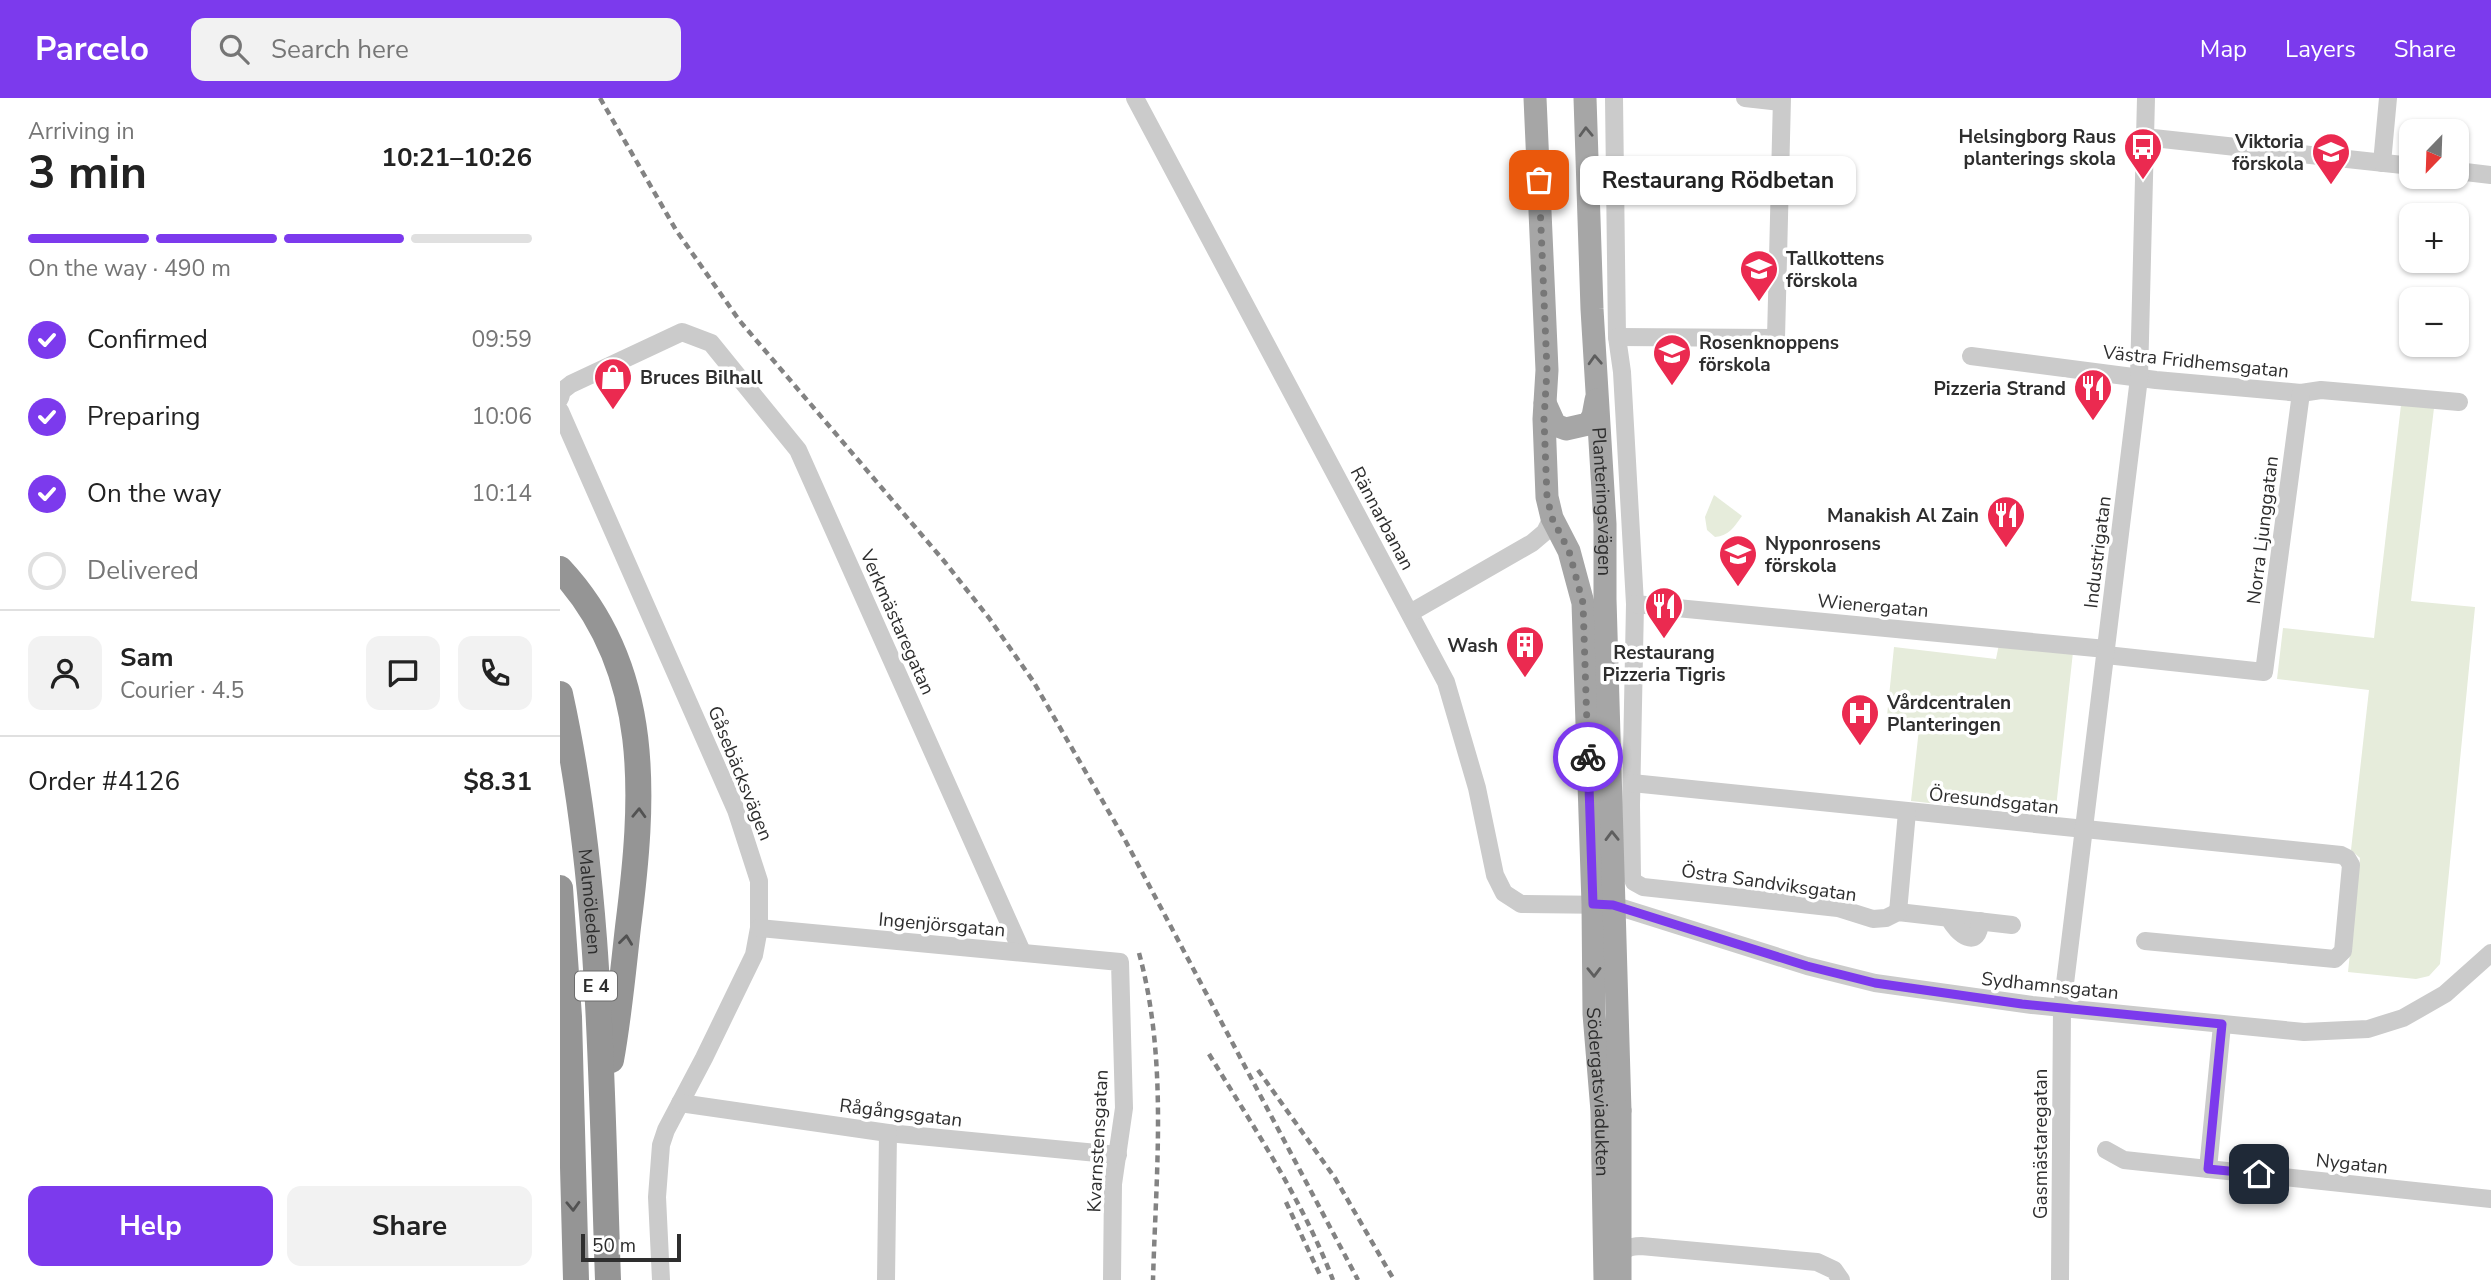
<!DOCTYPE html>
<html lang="en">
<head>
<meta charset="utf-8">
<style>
  body { margin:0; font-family:"Nunito Sans",sans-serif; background:#f2f2f2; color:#222; height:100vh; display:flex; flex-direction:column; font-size:26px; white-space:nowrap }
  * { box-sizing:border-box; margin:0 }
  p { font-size:23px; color:#767676 }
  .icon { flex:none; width:38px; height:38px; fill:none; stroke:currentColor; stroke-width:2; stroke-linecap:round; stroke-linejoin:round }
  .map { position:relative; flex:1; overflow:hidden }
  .panel { display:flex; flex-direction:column; background:#fff; width:560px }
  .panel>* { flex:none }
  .needle { width:46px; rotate:203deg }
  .tools { position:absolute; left:1839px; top:21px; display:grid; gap:14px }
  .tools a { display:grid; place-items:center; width:70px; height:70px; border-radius:14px; background:#fff; box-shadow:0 2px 5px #0004; font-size:35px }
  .scale { position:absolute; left:21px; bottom:18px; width:100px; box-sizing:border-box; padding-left:7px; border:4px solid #2e2e2e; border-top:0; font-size:19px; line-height:24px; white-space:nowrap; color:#2e2e2e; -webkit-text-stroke:5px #fff; paint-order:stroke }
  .pin { position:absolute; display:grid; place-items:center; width:60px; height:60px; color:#fff; margin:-30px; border-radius:14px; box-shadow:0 4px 10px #0006 }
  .courier { position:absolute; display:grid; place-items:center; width:70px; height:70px; margin:-35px; border:5px solid #7c3aed; border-radius:50%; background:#fff; color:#222; box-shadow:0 2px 9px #0007 }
  .bubble { position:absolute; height:49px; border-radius:14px; background:#fff; box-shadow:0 2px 5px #0004; font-size:23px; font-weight:700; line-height:49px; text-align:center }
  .head em { font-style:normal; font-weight:700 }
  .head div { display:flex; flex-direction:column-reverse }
  .head { display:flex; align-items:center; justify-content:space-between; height:119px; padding:0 28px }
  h1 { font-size:46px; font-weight:700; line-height:52px }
  .bar { display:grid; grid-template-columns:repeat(4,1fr); gap:10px 7px; align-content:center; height:84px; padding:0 28px }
  .bar i { height:9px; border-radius:5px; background:#e0e0e0 }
  .bar .selected { background:#7c3aed }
  .bar p { grid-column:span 4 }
  .line { display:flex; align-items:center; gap:18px; padding:0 28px; border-top:2px solid #e0e0e0 }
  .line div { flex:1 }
  .round { display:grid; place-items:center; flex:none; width:74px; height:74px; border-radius:14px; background:#f2f2f2 }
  ol { padding:0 28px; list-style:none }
  li { display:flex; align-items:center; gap:21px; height:77px }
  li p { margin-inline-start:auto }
  li .icon { padding:7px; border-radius:50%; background:#7c3aed; color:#fff; stroke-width:4 }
  li:last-child { color:#767676 }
  li i { width:38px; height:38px; border:4px solid #e0e0e0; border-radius:50% }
  .cta { display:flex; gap:14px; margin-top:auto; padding:14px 28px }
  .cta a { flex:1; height:80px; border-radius:14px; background:#7c3aed; color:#fff; font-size:28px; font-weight:700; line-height:80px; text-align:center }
  .cta a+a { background:#f2f2f2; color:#222 }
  header { display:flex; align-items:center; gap:42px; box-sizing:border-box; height:98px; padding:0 35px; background:#7c3aed; color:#fff }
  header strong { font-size:33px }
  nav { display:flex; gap:38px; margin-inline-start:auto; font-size:24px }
  .search { width:490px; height:63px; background:#f2f2f2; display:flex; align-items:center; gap:18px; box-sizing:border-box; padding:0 24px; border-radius:14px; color:#767676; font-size:26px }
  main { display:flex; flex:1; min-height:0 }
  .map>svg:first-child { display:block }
</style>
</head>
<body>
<header>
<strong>Parcelo</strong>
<div class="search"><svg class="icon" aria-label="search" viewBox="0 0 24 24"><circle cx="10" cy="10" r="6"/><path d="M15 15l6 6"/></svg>Search here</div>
<nav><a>Map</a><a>Layers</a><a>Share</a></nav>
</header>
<main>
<section class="panel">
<div class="head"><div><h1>3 min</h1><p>Arriving in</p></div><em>10:21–10:26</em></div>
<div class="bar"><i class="selected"></i><i class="selected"></i><i class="selected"></i><i></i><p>On the way · 490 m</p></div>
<ol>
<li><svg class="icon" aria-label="check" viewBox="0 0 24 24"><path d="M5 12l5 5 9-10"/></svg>Confirmed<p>09:59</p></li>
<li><svg class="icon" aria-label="check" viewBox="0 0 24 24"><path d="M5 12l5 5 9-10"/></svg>Preparing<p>10:06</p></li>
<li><svg class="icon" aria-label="check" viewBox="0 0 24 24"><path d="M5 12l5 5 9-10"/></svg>On the way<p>10:14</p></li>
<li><i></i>Delivered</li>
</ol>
<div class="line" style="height:126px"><a class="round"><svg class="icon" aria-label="person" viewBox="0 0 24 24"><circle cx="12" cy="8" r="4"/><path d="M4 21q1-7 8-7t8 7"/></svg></a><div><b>Sam</b><p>Courier · 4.5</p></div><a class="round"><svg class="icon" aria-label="chat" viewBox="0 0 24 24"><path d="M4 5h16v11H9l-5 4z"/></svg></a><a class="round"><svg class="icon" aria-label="phone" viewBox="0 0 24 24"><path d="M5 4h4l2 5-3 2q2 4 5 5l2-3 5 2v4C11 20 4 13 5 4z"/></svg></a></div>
<div class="line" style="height:91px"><div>Order #4126</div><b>$8.31</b></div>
<div class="cta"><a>Help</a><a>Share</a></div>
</section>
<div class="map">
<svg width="1931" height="1182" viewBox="0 0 1931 1182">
  <rect width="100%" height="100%" fill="#fff"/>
  <g fill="#e6ecdb">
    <path d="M 1841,307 L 1874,310 L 1851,503 L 1915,509 L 1880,866 L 1869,878 L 1856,881 L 1788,874 L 1800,760 L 1791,752 L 1809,592 L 1717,581 L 1723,530 L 1814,540 Z"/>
    <path d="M 1154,397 L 1182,418 C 1174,429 1169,438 1155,439 L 1147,432 L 1145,419 Z"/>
    <path d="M 1439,546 L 1513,554 L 1495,719 L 1351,703 L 1360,622 L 1327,618 L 1334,549 L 1436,561 Z"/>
  </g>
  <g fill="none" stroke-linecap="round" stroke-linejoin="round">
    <g stroke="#cbcbcb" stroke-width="18">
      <path d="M 575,0 L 886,584 L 917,690 L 935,777 L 944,795 L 961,806 L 1053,807 L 1247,868 L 1315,885 L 1472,907 L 1744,934 L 1808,931 L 1843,920 L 1885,896 L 1931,855"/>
      <path d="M 1054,0 L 1057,239 L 1062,274 L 1075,506 L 1071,707 L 1072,779 L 1074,784 L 1083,789 L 1278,810 L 1313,821 L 1326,820 L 1338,814 L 1452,827"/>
      <path d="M 1185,0 L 1221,4"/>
      <path d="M 1584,39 L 1852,68"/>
      <path d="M 1822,65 L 1828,0"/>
      <path d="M 1897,73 L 1931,77"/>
      <path d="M 1057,239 L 1216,240 L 1222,0"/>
      <path d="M 1411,258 L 1596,282 L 1741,295 L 1761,292 L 1899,304"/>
      <path d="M 0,300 L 2,293 L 11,286 L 122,234 L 151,245 L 238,352 L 462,854"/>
      <path d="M 0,313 L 176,712 L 199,783 L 199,830 L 194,857 L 144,960 L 106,1032 L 101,1047 L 97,1099 L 101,1182"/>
      <path d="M 1075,506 L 1546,551"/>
      <path d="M 850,515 L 972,445 L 985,434 L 992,420"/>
      <path d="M 1546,557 L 1704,574 L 1741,295"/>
      <path d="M 1072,685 L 1781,757 L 1787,760 L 1791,767 L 1783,853 L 1775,861 L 1585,843"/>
      <path d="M 1338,814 L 1347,714"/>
      <path d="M 1389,820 C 1397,836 1419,853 1420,823"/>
      <path d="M 199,830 L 560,864 L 564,1010 L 553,1086 L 552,1182"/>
      <path d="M 120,1005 L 328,1035 L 558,1057"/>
      <path d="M 1546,1052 L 1564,1062 L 1931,1101"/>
      <path d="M 1648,1071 L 1662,927"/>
      <path d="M 1056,1162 C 1062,1151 1070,1148 1081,1148 L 1257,1164 L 1274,1172 L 1281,1182"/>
      <path d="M 326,1182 L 328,1035"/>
      <path d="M 1500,1182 L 1502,910 L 1579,280 L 1586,0"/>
    </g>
    <g stroke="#a6a6a6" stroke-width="23">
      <path id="s1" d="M 975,0 L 987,272 L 984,321 L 987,399 L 992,420 L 1009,453 L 1023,505 L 1033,806 L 1034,916 L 1042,1013 L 1045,1182"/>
      <path id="s2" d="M 1025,0 L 1032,211 L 1045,426 L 1045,501 L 1060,1013"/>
      <path d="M 985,305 L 995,327 L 1006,331 L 1028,326 L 1033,318 L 1036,302"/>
    </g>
    <g stroke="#959595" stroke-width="26">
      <path d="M 0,471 C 94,572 84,702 68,829 C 63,873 59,918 51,962"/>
      <path id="s3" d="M 0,596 C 42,787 41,987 48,1182"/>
      <path d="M 0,790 L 9,919 L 16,1182"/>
    </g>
    <g stroke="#838383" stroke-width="4.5" stroke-dasharray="7 5" stroke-linecap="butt">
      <path d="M 40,0 L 116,132 L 179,222 L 384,463 L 429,520 L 473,583 L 564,740 L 798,1182"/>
      <path d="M 579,855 C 608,961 596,1074 593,1182"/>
      <path d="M 649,956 C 694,1030 742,1101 773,1182"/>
      <path d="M 698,972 L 775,1080 L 834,1182"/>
      <path d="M 726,1104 L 760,1177"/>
    </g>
    <path stroke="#a6a6a6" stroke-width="23" d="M 1060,1013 L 1060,1182"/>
  </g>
  <defs><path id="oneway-chevron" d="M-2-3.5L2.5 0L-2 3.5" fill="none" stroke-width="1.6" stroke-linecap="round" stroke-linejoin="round" transform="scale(1.75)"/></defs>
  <g stroke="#5e5e5e">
    <use href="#oneway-chevron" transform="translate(1026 34) rotate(-92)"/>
    <use href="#oneway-chevron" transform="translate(1035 262) rotate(-93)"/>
    <use href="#oneway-chevron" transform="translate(1052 738) rotate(-91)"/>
    <use href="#oneway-chevron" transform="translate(1034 874) rotate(89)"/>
  </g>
  <g stroke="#525252">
    <use href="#oneway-chevron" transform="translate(79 715) rotate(-88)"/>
    <use href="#oneway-chevron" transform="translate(66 842) rotate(-83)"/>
    <use href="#oneway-chevron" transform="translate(13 1108) rotate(88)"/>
  </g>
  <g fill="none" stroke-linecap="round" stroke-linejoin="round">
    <path stroke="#777" stroke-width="7" stroke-dasharray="0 12.6" d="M 979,82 L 987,272 L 984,321 L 987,399 L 992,420 L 1009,453 L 1023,505 L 1028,659"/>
    <path stroke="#7c3aed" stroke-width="9" d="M 1028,659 L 1033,806 L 1053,807 L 1247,868 L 1315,885 L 1462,906 L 1662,926 L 1648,1071 L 1699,1076"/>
  </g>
  <defs>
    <symbol id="bus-pin" viewBox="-11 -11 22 30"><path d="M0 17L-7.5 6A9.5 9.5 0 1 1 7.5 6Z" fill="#eb2a50" stroke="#fff"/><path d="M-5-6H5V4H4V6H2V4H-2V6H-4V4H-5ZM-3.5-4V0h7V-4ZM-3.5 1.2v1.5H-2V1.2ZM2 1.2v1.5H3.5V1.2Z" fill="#fff"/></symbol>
    <symbol id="school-pin" viewBox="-11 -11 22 30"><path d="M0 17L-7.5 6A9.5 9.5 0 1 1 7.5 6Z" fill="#eb2a50" stroke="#fff"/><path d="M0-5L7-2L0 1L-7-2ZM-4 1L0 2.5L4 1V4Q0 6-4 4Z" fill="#fff"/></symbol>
    <symbol id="shop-pin" viewBox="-11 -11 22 30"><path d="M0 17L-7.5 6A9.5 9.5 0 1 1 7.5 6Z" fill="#eb2a50" stroke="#fff"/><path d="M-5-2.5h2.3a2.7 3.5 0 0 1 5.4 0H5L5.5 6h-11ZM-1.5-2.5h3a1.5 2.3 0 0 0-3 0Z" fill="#fff"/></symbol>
    <symbol id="restaurant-pin" viewBox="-11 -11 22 30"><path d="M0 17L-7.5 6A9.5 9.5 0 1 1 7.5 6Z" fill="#eb2a50" stroke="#fff"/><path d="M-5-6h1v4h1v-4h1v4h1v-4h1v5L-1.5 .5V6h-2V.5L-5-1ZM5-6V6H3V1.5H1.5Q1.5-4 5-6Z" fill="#fff"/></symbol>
    <symbol id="building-pin" viewBox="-11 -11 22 30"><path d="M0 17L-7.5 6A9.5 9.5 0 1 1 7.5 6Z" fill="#eb2a50" stroke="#fff"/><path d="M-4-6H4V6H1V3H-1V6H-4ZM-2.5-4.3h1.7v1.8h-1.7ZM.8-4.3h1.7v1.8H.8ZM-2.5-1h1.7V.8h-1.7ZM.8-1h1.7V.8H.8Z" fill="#fff"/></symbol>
    <symbol id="hospital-pin" viewBox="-11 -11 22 30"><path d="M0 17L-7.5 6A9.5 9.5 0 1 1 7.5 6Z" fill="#eb2a50" stroke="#fff"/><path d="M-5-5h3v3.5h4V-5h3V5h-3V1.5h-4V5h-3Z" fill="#fff"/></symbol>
  </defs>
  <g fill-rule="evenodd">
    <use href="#bus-pin" x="1561" y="27" width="44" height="60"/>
    <use href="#school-pin" x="1749" y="32" width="44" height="60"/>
    <use href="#school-pin" x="1177" y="149" width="44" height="60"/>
    <use href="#school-pin" x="1090" y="233" width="44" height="60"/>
    <use href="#shop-pin" x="31" y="257" width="44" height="60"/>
    <use href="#restaurant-pin" x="1511" y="268" width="44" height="60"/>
    <use href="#restaurant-pin" x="1424" y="395" width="44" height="60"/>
    <use href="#school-pin" x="1156" y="434" width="44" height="60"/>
    <use href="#restaurant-pin" x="1082" y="486" width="44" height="60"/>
    <use href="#building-pin" x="943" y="525" width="44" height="60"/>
    <use href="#hospital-pin" x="1278" y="593" width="44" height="60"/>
  </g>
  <g text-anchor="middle" stroke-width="7" stroke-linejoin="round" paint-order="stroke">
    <rect fill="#fff" stroke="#6d6d6d" stroke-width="2" x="15" y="873.5" width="42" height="29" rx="5"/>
    <g font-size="18" font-weight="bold" fill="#2e2e2e">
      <text x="36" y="894">E 4</text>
    </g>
    <g font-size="19" font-weight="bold" fill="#2e2e2e" stroke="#fff" text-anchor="end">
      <text x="1556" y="45">Helsingborg Raus<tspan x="1556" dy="22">planterings skola</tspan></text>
      <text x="1744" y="50">Viktoria<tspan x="1744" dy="22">förskola</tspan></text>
      <text x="1226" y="167" text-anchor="start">Tallkottens<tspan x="1226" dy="22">förskola</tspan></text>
      <text x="1139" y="251" text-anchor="start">Rosenknoppens<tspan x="1139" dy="22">förskola</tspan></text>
      <text x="80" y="286" text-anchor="start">Bruces Bilhall</text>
      <text x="1506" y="297">Pizzeria Strand</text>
      <text x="1419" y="424">Manakish Al Zain</text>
      <text x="1205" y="452" text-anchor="start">Nyponrosens<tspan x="1205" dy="22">förskola</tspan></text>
      <text x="938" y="554">Wash</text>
      <text x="1104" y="561" text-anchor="middle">Restaurang<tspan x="1104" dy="22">Pizzeria Tigris</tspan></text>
      <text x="1327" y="611" text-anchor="start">Vårdcentralen<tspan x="1327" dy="22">Planteringen</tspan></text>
    </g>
    <g font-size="19" fill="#2e2e2e" stroke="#fff">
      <text transform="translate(1636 263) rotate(6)" y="7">Västra Fridhemsgatan</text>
      <text dy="7" stroke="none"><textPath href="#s2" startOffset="404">Planteringsvägen</textPath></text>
      <text transform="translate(823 420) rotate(62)" y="7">Rännarbanan</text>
      <text transform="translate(1702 432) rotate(-83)" y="7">Norra Ljunggatan</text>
      <text transform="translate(1537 454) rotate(-83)" y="7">Industrigatan</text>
      <text transform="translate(1313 507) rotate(5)" y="7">Wienergatan</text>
      <text transform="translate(338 524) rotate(66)" y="7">Verkmästaregatan</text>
      <text transform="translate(181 675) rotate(68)" y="7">Gåsebäcksvägen</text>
      <text transform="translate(1434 702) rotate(6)" y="7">Öresundsgatan</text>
      <text transform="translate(1209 784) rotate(8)" y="7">Östra Sandviksgatan</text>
      <text dy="7" stroke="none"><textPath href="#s3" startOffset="210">Malmöleden</textPath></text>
      <text transform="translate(382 826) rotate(5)" y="7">Ingenjörsgatan</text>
      <text transform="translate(1490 887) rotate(6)" y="7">Sydhamnsgatan</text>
      <text dy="7" stroke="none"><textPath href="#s1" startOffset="1001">Södergatsviadukten</textPath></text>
      <text transform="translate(341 1014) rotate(7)" y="7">Rågångsgatan</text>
      <text transform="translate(537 1043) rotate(-87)" y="7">Kvarnstensgatan</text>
      <text transform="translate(1480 1046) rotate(-90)" y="7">Gasmästaregatan</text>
      <text transform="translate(1792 1065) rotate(6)" y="7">Nygatan</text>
    </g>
  </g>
</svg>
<div class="tools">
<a><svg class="needle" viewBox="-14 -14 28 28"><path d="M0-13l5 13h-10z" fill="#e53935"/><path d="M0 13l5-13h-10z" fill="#767676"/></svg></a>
<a>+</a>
<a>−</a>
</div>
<div class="scale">50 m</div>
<div class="pin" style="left:979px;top:82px;background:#ea580c"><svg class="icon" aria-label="bag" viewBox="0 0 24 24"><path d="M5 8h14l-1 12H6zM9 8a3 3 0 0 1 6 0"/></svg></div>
<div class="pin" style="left:1699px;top:1076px;background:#1f2937"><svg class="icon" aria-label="home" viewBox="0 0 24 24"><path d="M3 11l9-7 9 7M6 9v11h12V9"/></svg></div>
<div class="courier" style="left:1028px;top:659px"><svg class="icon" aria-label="bike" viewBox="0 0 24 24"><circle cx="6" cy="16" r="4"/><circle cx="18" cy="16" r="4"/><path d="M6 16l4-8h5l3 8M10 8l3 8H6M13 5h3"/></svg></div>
<div class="bubble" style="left:1020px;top:58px;width:276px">Restaurang Rödbetan</div>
</div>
</main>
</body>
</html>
